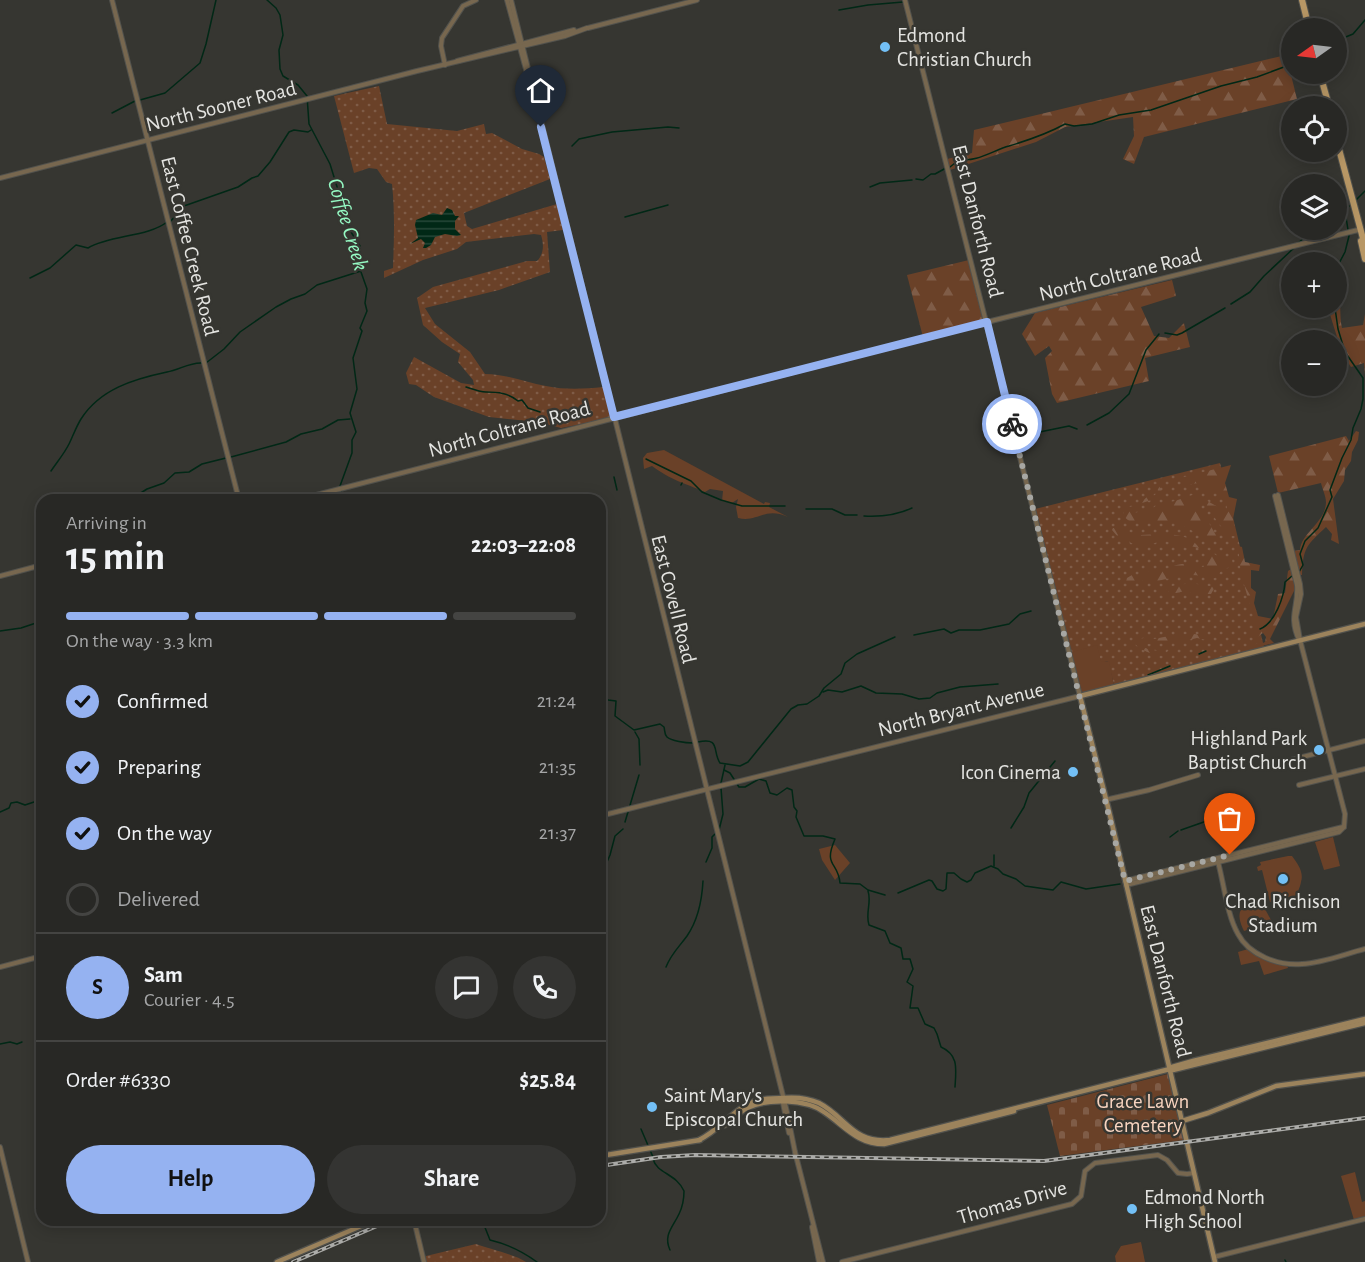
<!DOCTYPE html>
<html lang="en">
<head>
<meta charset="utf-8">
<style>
  body { margin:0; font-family:"Alegreya Sans",sans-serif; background:#343432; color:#f1f3f6; height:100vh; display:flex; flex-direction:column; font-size:22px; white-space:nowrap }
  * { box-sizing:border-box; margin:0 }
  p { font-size:20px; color:#a5a6a7 }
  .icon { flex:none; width:33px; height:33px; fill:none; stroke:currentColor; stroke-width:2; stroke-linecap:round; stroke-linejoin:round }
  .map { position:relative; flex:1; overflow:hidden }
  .details { position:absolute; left:36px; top:494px; width:570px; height:732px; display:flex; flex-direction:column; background:#282825; border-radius:18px; box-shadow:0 3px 15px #0003,0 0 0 2px #444442 }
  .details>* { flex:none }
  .needle { width:39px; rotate:256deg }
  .tools { position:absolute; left:1281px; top:18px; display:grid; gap:12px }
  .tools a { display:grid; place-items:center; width:66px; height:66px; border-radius:50%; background:#282825; box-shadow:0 3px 15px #0003,0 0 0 2px #444442; font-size:30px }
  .pin { position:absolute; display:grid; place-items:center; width:51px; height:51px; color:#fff; margin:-62px -26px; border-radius:50% 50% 50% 0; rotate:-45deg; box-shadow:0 0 6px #0007 }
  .pin .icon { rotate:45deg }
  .courier { position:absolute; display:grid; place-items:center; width:60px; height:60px; margin:-30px; border:4px solid #95b2f1; border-radius:50%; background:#fff; color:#222; box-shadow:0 2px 8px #0007 }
  .head em { font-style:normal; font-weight:700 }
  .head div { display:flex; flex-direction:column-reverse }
  .head { display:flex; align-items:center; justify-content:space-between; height:102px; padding:0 30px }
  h1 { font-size:39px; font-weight:700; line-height:45px }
  .bar { display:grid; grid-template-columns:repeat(4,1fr); gap:9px 6px; align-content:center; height:72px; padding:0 30px }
  .bar i { height:8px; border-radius:4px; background:#444442 }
  .bar .on { background:#95b2f1 }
  .bar p { grid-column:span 4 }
  .line { display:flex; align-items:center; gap:15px; padding:0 30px; border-top:2px solid #444442 }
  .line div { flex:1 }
  .round { display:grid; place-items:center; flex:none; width:63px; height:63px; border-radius:32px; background:#343432 }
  ol { padding:0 30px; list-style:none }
  li { display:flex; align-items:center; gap:18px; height:66px }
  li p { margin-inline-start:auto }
  li .icon { padding:6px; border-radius:50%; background:#95b2f1; color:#111; stroke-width:4 }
  li:last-child { color:#a5a6a7 }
  li i { width:33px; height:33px; border:3px solid #444442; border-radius:50% }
  .cta { display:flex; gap:12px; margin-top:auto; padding:12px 30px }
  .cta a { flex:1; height:69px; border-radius:36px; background:#95b2f1; color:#111; font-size:24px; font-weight:700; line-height:69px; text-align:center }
  .cta a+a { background:#343432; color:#f1f3f6 }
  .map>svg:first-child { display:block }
</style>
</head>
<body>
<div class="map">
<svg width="1365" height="1262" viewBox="0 0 1365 1262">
  <defs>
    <pattern id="grass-dots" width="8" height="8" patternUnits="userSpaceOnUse" patternTransform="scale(1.5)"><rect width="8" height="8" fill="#6a4128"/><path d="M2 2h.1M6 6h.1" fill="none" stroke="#7f5c47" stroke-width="1.8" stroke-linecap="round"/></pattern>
    <pattern id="forest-firs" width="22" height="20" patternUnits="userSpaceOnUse" patternTransform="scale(1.5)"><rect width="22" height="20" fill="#6a4128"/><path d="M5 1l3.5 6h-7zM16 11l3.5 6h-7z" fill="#7f5c47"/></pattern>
    <pattern id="cemetery-stones" width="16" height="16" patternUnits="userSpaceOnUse" patternTransform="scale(1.5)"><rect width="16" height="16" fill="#6a4128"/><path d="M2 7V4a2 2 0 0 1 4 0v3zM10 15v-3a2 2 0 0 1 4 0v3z" fill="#7f5c47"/></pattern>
    <pattern id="water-rules" width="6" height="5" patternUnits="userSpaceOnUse" patternTransform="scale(1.5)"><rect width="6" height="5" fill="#012816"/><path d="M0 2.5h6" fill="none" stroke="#264738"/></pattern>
  </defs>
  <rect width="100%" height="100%" fill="#363631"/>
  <g fill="url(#grass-dots)">
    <path d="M 379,86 L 387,124 L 457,131 L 484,124 L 486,134 L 492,133 L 522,149 L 539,154 L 544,157 L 550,179 L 464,213 L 467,226 L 472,229 L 557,204 L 563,230 L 547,232 L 550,272 L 499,290 L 425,308 L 435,324 L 470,352 L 485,374 C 506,374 525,382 546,386 C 565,390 584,389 603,387 L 612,418 L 561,428 L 538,422 L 489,417 L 434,397 L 416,385 L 409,384 L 406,373 L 414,357 L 461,383 L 474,385 L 473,380 L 458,362 L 460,354 L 442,342 L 423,325 L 417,298 L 433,287 L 527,261 L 537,261 C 544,254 544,244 541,235 L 534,234 L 466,242 L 457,249 L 423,260 L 384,278 L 384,271 L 393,268 C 394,240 395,212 392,184 L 386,182 L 377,169 L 369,168 L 354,173 L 334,96 Z"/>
    <path d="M 1220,463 L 1264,647 L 1114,685 L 1108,661 L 1101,663 L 1070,653 L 1035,509 Z"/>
    <path d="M 476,1244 C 490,1249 516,1255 526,1262 L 425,1262 L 426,1256 Z"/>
  </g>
  <g fill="url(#forest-firs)">
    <path d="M 1286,55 L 1297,99 L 1144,137 L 1134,164 L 1123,159 L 1134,136 L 1133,117 L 1065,127 L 1036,142 L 950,170 L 947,159 L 972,153 L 974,130 Z"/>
    <path d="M 969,260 L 983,320 L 923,337 L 907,275 Z"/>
    <path d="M 1172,280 L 1176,296 L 1141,307 L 1154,336 L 1169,338 L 1184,323 L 1190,347 L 1145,358 L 1149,381 L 1057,403 L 1052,394 L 1045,358 L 1052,351 L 1049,346 L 1035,356 L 1022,334 L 1035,313 Z"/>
    <path d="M 1337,290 C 1342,299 1339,316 1342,328 L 1363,325 L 1365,314 L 1365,375 L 1364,363 L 1351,367 L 1342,353 L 1328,308 L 1336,308 Z"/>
    <path d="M 1356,431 L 1359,432 L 1358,440 L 1352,452 L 1351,461 L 1345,470 L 1344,481 L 1333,499 L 1339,544 L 1331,540 L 1332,534 L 1326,527 C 1307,545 1303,547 1302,575 L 1299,575 L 1293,551 L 1300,550 C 1301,533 1326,522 1326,502 C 1326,496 1322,488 1321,483 L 1278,493 L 1269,456 L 1346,436 L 1349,441 Z"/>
    <path d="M 1231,465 L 1225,483 L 1229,497 L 1237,499 L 1233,519 L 1236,536 L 1228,536 L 1204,503 L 1200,507 L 1218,539 L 1208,542 C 1196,533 1186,525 1171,522 C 1155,518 1134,531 1123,515 L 1124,512 L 1117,511 L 1139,504 L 1147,497 L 1155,495 L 1158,490 L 1153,485 L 1158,484 L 1164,496 L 1142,503 L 1133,510 L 1134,513 L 1153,508 L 1158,504 L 1175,501 L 1195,494 L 1218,507 L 1227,509 L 1226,502 L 1218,491 L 1209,492 L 1199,483 L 1184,485 L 1180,478 Z"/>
    <path d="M 1113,528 C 1123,527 1131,534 1140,535 C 1158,535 1188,530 1199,548 L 1190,546 L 1187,548 L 1163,540 L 1147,546 L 1138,546 L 1118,537 L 1112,530 Z"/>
    <path d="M 1238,546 L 1242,547 L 1245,562 L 1260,565 L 1259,571 L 1251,570 L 1251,588 L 1256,592 L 1254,603 L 1258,616 L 1273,619 L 1278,594 L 1285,593 L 1288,571 L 1291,569 L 1295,589 L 1270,639 L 1274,643 L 1253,648 L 1252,646 L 1258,643 L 1261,644 L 1265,642 L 1266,637 L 1263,633 L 1256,638 L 1253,631 L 1256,626 L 1241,574 Z"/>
    <path d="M 1208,550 L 1219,557 L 1232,558 L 1233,569 L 1230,567 L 1222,570 L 1215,578 C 1207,577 1198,575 1191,575 C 1175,574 1153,586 1141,580 L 1135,584 L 1126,582 L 1127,578 L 1132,575 L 1138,579 L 1141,577 L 1138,574 C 1147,573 1158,566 1167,569 C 1177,563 1192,562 1203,567 L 1208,563 L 1206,561 L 1203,563 L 1199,563 L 1207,559 L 1209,556 L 1206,552 Z"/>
    <path d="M 1191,583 L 1215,587 L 1211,594 L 1195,594 L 1185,591 L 1176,593 L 1169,591 L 1167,594 L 1162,592 L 1172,586 Z"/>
    <path d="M 1193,634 L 1206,635 L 1206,640 L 1197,638 L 1180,642 L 1145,644 L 1145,648 L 1166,653 L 1170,649 L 1173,650 L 1171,657 C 1158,655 1144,654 1134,643 L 1143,638 L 1154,639 L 1174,635 Z"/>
  </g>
  <path fill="url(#cemetery-stones)" d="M 1168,1074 L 1184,1140 L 1060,1156 L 1047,1105 Z"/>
  <g fill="#6a4128">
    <path d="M 664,450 L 764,504 L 765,502 L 770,503 L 769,507 L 788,517 C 764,506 758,523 738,518 L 736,507 L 738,499 L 732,503 L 722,501 L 723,491 L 710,489 L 705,492 C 684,483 671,480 652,466 L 644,469 L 643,458 L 647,453 Z"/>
    <path d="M 1097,645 L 1101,662 L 1109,661 L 1114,685 L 1081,693 L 1070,653 Z"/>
    <path d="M 1333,837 L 1340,866 L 1324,870 L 1315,842 Z"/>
    <path d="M 835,845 L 850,863 L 835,880 L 822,860 L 819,849 Z"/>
    <path d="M 1288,856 L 1292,856 C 1298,864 1304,872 1301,882 C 1300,888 1298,889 1298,895 L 1270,902 L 1262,870 L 1258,871 L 1257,867 L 1261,865 L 1260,862 Z"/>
    <path d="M 1259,898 L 1271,920 L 1270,923 L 1244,931 C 1235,913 1239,905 1259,898 Z"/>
    <path d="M 1248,949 L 1260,957 L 1287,965 L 1288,968 L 1264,975 L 1259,961 L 1241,965 L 1238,952 Z"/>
    <path d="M 1355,1172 L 1362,1202 L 1365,1201 L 1365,1217 L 1354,1220 L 1341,1176 Z"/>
    <path d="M 1141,1242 L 1145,1262 L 1116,1262 L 1115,1256 L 1121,1246 Z"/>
  </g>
  <path fill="url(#water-rules)" d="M 447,208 L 452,210 L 455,216 L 459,216 L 455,221 L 455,229 L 461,235 L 457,236 L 445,234 L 435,237 L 431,245 L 426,248 L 423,248 L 425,243 L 421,239 L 410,244 L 418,238 L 415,225 L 416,220 L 433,213 L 442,215 Z"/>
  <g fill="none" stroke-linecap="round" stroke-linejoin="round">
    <g stroke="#012816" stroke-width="1.5">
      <path d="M 267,0 L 276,8 L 280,15 L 283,35 L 279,50 L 280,69 L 283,76 L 298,85 L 307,96 L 309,124 L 330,164 L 351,232 L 360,246 L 361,272 L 367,289 L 365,303 L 367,311 L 360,328 L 362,331 L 353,358 L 357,389 L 350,413 L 356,432 L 352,440 L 352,453 L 340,486 L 343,500"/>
      <path d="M 839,10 L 868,5 L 903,2"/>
      <path d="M 1336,41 L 1353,34 L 1365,20"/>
      <path d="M 140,100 L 165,93 L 200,63 L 206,44 L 216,0"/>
      <path d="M 112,113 L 135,101"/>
      <path d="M 572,146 L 579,139 L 612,132 L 668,127 L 679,128"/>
      <path d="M 950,167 L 960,159 C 975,163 994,150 1009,146 C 1029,140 1047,134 1065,124 L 1074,126 L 1092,124 L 1119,115 L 1151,110 L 1221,86 L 1257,77 L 1292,64"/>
      <path d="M 916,179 L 923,180 L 931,174 L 935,174 L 946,168"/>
      <path d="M 870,187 L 880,183 L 912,180"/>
      <path d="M 1356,200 L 1365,191"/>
      <path d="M 1336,213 L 1345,211 L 1349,206"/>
      <path d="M 625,217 L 668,205"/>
      <path d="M 170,222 L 184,206 L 238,187 L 252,178 L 258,176 L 270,162 L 289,132 L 294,130 L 308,132 L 311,130"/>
      <path d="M 1298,243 L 1314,230"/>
      <path d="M 1336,269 L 1345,252 L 1349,236 L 1345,211"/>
      <path d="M 30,278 L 50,268 L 76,245 L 88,248 C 110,235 148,237 167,222"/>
      <path d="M 1231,304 L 1250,292 L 1264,276 L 1295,247"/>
      <path d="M 1165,333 L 1177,335 L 1182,333 L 1225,308"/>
      <path d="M 206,363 L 224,349 L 240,332 L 276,307 L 291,299 L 305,294 L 317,285 L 361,271"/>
      <path d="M 466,387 C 472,389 480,392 486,392 C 498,392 508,393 518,401 L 522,400 L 528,408 L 540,412"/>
      <path d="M 1087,425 L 1109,413 L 1129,394 L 1146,350 L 1159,334"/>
      <path d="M 1025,435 L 1069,426 L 1077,429"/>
      <path d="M 231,457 L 286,442 L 301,434 L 322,429 L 338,420 L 350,419"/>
      <path d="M 646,459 L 691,481 L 702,492 L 721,500 L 742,506 L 785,506"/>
      <path d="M 51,471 C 57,462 64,454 69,444 C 73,436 76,427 81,419 C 100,389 134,379 167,372 C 179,370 190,362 202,363"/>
      <path d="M 614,477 L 617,490"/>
      <path d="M 681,485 L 682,483"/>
      <path d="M 136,496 L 147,489 L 164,483 L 175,473 L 189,472 L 202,464 L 226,458"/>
      <path d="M 806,509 L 832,509 L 845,515 L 857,515"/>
      <path d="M 864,516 C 882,517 897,515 912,508"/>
      <path d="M 1299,572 L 1303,565 L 1300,554 L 1305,541 L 1318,528 L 1332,497 L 1330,490 L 1342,458 L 1351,440 L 1353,428 L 1361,409 L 1363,399 L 1363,378 L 1345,352 L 1338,329 L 1335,308"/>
      <path d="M 1260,629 C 1275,623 1284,597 1285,582 L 1292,576"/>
      <path d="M 0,631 L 21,628 L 42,621"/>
      <path d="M 914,635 L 944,629 L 951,633 L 959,630 L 980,630 L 1009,624 L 1020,614 L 1031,611"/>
      <path d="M 1199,654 L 1206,651"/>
      <path d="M 1148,675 L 1170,666"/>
      <path d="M 600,690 L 608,700 L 616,701 L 615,716 L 634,730 L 660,724 L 664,727 C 665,730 664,734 667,737 C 671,741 686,743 693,743"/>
      <path d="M 823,692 L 828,690 L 842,692 L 861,686 L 876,693 L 902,694 L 919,699 L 930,698 L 937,693 L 960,687 L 998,684"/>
      <path d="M 635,732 L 639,739 L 640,765"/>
      <path d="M 698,742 C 721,737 712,751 720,763 L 740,766 L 748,762 L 791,709 L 798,705 L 807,704 L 819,696 L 824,688 L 841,674 L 845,663 L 857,654 L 895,637"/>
      <path d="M 724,770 L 730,773 L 739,787 L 745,787 L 759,779 L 766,781 L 770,793 L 777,795 L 787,788 L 792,790 L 794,807 L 797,811 L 796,817 L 804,836 L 823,836 L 835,839 C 823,867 838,861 840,883 L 860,884 L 868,890 L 885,895"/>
      <path d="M 721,783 L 725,765"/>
      <path d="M 0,812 L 9,808 L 11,803 L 17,802 L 25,805 L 34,802 L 42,803"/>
      <path d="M 625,822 L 639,775"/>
      <path d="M 1011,828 L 1024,807 L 1029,793 L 1055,761"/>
      <path d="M 719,830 L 723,814 L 721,788"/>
      <path d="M 1181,830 L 1218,817"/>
      <path d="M 1170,837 L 1178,831"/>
      <path d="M 994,855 L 994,866"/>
      <path d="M 706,862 L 712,848 L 712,837 L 715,834"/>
      <path d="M 600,886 L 601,876 L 610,855 L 615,836 L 623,829"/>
      <path d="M 868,891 C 872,902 865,913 869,925 L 885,931 L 890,943 L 901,948 L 903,959 L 910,959 L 913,969 L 907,982 L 913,986 L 910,1008 L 918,1008 L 925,1024 L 934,1028 L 937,1034 L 941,1047 C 959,1055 956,1069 955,1087"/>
      <path d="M 898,893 L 929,880 L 932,881 L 937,889 L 943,891 L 946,889 L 947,873 L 954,873 L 961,879 L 967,882 L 971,880 L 975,873 L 991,866 L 998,869 L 1003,874 L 1016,879 L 1025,886 L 1053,890 L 1061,882 L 1086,889 L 1120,884"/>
      <path d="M 666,967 C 671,954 679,947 687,936 C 698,920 702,900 703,881"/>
      <path d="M 0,1044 L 10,1042 L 17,1044 L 22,1042"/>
      <path d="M 641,1129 L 653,1157"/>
      <path d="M 653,1159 C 657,1174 676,1173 684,1191 C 684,1198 682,1208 679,1214 C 673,1227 663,1235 670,1250"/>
      <path d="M 482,1220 L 490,1240 C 507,1244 522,1251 537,1262"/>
      <path d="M 1285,1260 L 1286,1262"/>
    </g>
    <defs>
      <g id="tertiary">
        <path d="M 112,0 L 239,500"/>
        <path d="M 507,0 L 535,102"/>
        <path d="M 511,0 L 787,1112 L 795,1152"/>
        <path d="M 588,28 L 697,0"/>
        <path d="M 457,61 L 574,30"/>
        <path d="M 445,65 L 441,46 L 442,38 L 463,6 L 476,0"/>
        <path d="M 0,178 L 417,71 L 565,36 L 587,28"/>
        <path d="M 1278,495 L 1300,584 L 1301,594 L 1296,617 L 1300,640 L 1345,814 L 1344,827"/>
        <path d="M 1275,496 L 1297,585 C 1299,606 1288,616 1299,640"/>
        <path d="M 297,500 L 987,322 L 1358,230"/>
        <path d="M 0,576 L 42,565"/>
        <path d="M 1267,766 L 1365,741"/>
        <path d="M 1299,785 L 1365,769"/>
        <path d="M 1105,800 L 1149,790 L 1198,775"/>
        <path d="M 600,816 L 1080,696 L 905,0"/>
        <path d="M 1218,862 C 1224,884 1227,915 1238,934 C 1249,955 1278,966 1302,964 C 1323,963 1345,954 1365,949"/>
        <path d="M 1125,881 L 1343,827"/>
        <path d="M 1126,885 L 1339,832 L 1344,827"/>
        <path d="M 0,967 L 42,956"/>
        <path d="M 783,1103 L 789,1133"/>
        <path d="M 0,1147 L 28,1262"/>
        <path d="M 795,1152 L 823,1262"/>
        <path d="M 414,1220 L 424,1262"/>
        <path d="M 812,1227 L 819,1262"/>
        <path d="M 1214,1257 L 1365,1219"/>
        <path d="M 842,1262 L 1072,1204 L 1081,1196 L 1085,1171 L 1095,1163 L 1158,1155 L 1167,1160 L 1178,1173 L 1187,1174 L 1194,1173"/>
      </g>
      <g id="secondary">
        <path d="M 1170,1069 L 1172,1067 L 1193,1061 L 1365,1019"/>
        <path d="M 1182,1121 L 1208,1113 L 1276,1086 L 1365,1074"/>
        <path d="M 725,1125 C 733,1120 739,1112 747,1108 C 767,1098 806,1099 824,1112 C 845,1126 857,1144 884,1144 L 1014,1111"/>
        <path d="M 699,1140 C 720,1130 733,1109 755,1101 C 764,1098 773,1099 783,1098 C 795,1097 808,1098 819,1103 C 846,1117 853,1144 890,1140 L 1170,1069 L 1173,1070 L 1365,1023"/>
        <path d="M 600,1156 L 700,1140"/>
        <path d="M 277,1262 L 375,1220"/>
        <path d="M 1215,1262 L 1109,811 L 1080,696 L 1365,624"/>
      </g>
      <g id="primary">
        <path d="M 1302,0 L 1309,28"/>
        <path d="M 1320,74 L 1329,106"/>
        <path d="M 1336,138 L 1365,246"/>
        <path d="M 1361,241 L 1365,259"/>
      </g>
    </defs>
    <use href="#tertiary" stroke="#52524d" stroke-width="6"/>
    <use href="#secondary" stroke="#52524d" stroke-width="7"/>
    <use href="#primary" stroke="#52524d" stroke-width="8"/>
    <use href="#tertiary" stroke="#77674f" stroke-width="4"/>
    <use href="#secondary" stroke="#9c835c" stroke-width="4.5"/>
    <use href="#primary" stroke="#b89765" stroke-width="6"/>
    <defs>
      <g id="rail">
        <path d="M 600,1166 L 661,1157 L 695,1155 L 1044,1161 L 1365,1118"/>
        <path d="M 293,1262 L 391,1220"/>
      </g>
    </defs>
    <use href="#rail" stroke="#acaca9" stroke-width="4"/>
    <use href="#rail" stroke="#363631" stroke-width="1.5" stroke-dasharray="4.5" stroke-linecap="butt"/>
  </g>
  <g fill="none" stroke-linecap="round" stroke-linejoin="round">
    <path stroke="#a7a7a3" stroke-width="6" stroke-dasharray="0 10.8" d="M 1012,424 L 1125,881 L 1230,855"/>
    <path stroke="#95b2f1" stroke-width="8" d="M 541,127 L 614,417 L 987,322 L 1012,424"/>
  </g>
  <g fill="#73c0f6" stroke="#363631" stroke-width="2">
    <circle cx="885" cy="47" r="6"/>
    <circle cx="1319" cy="750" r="6"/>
    <circle cx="1073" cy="772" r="6"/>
    <circle cx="1283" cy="879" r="6"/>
    <circle cx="652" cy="1107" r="6"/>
    <circle cx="1132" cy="1209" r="6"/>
  </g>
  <g text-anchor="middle" stroke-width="5" stroke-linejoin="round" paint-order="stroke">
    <g font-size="21" fill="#e4e4e1" stroke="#363631" text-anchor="start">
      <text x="897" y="42">Edmond<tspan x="897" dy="24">Christian Church</tspan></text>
      <text x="1307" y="745" text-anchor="end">Highland Park<tspan x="1307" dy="24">Baptist Church</tspan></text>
      <text x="1061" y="779" text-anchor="end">Icon Cinema</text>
      <text x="1283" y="908" text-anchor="middle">Chad Richison<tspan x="1283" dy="24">Stadium</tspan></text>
      <text x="664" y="1102">Saint Mary's<tspan x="664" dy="24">Episcopal Church</tspan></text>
      <text x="1144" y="1204">Edmond North<tspan x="1144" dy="24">High School</tspan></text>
    </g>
    <g font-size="21" fill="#e4e4e1" stroke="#363631">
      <text transform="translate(221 106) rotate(-14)" y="7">North Sooner Road</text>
      <text transform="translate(978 221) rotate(76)" y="7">East Danforth Road</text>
      <text transform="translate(190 246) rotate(76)" y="7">East Coffee Creek Road</text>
      <text transform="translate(1120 274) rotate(-14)" y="7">North Coltrane Road</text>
      <text transform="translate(509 429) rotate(-15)" y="7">North Coltrane Road</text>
      <text transform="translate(674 599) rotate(76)" y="7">East Covell Road</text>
      <text transform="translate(961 709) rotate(-14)" y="7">North Bryant Avenue</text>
      <text transform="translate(1166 981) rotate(76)" y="7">East Danforth Road</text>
      <text transform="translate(1012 1202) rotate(-16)" y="7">Thomas Drive</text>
    </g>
    <g font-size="21" fill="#f7d3bf" stroke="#363631">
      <text x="1143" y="1108">Grace Lawn<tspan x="1143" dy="24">Cemetery</tspan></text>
    </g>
    <g font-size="22" font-style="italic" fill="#95f9c3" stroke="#363631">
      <text transform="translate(349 224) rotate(73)" y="8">Coffee Creek</text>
    </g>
  </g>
</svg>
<div class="tools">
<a><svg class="needle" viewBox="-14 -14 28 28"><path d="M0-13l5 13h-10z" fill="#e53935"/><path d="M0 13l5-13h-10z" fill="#a5a6a7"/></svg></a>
<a><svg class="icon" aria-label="locate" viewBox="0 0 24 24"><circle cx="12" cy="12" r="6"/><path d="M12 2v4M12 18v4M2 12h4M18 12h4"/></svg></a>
<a><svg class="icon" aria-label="layers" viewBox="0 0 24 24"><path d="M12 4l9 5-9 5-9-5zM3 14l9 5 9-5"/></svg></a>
<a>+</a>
<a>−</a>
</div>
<div class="pin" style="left:1230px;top:855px;background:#ea580c"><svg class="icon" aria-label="bag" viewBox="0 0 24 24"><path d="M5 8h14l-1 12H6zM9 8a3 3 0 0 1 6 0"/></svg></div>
<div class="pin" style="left:541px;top:127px;background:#1f2937"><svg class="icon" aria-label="home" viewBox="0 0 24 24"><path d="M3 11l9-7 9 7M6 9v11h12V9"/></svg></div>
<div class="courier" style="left:1012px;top:424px"><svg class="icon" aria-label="bike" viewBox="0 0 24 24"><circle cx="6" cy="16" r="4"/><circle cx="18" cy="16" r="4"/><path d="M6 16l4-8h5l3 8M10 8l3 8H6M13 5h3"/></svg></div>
<section class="details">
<div class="head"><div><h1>15 min</h1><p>Arriving in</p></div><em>22:03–22:08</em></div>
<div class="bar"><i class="on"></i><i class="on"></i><i class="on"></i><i></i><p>On the way · 3.3 km</p></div>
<ol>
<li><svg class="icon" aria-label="check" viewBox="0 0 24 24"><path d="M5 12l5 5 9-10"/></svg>Confirmed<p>21:24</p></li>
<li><svg class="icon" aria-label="check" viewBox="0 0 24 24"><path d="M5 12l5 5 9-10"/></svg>Preparing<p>21:35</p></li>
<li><svg class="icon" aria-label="check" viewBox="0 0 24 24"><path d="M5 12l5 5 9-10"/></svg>On the way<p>21:37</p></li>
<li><i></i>Delivered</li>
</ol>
<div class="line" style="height:108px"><b class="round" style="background:#95b2f1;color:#111">S</b><div><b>Sam</b><p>Courier · 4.5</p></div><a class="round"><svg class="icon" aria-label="chat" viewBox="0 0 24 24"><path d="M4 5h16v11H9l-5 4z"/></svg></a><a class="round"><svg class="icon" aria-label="phone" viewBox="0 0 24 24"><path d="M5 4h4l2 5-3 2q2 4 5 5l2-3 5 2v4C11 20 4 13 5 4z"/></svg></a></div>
<div class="line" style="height:78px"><div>Order #6330</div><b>$25.84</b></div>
<div class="cta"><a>Help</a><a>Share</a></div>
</section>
</div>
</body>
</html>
